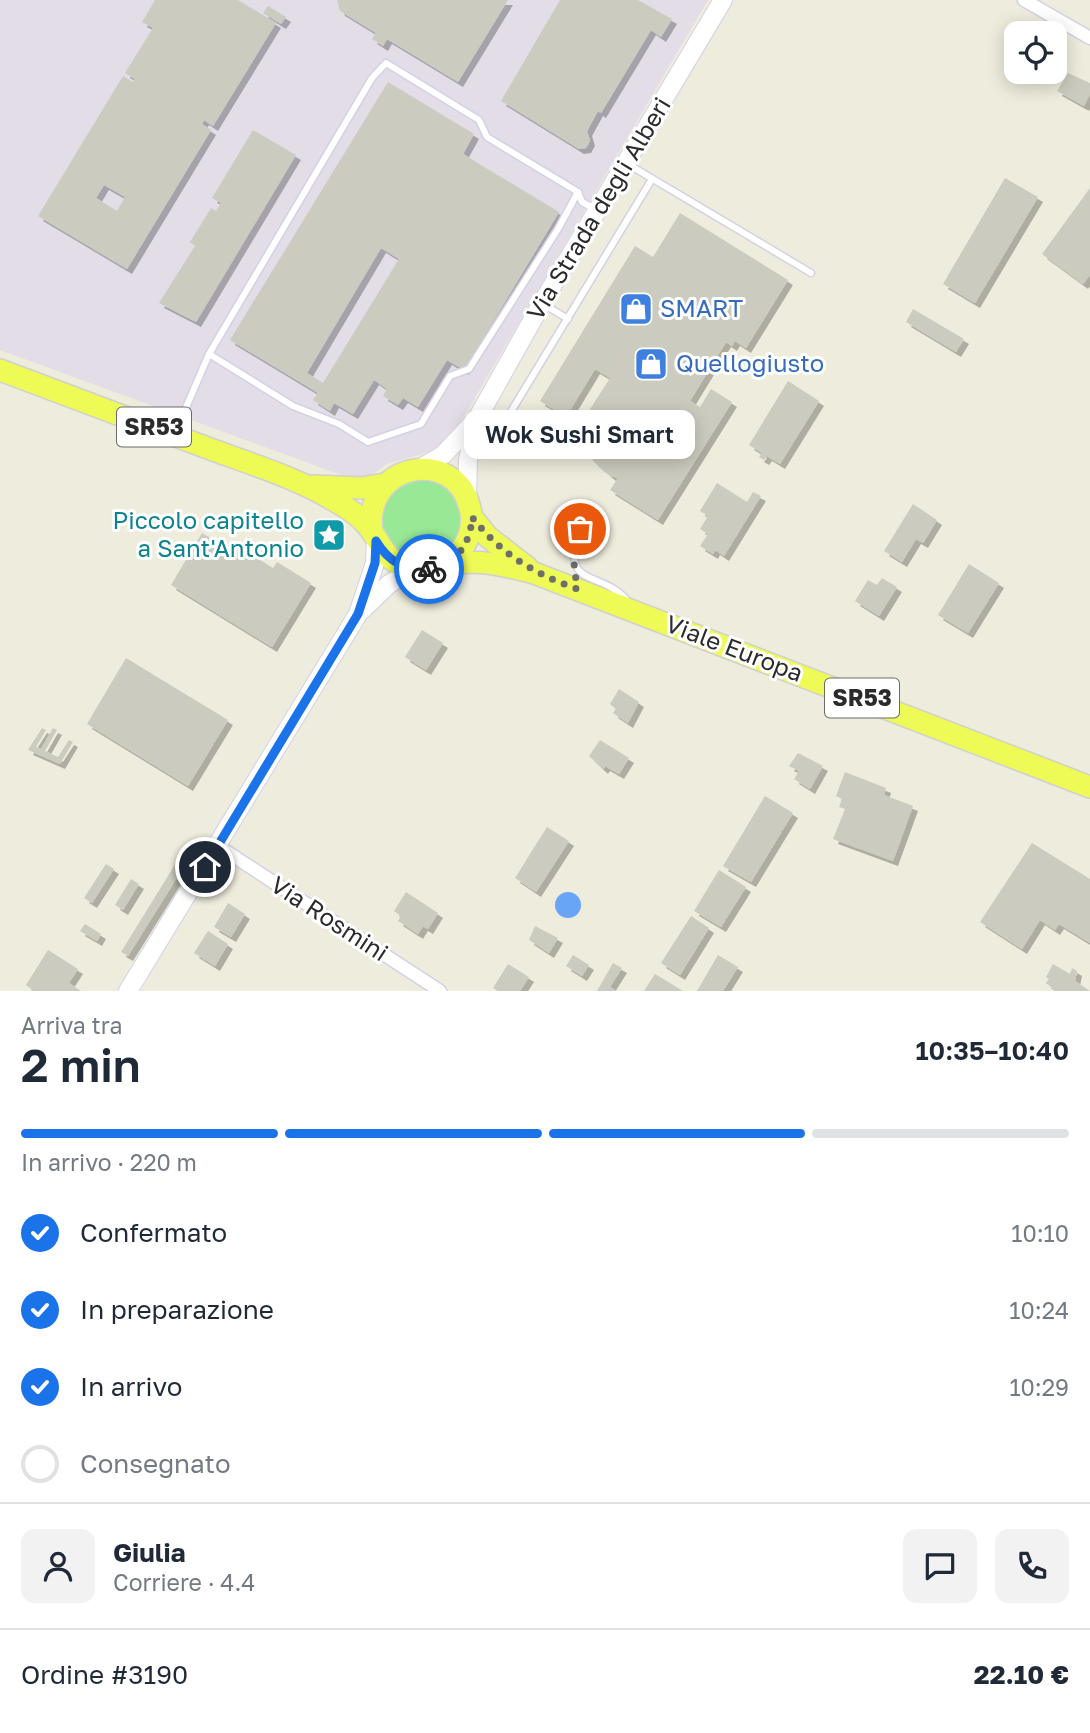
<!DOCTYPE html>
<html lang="it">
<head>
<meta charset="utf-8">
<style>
  body { margin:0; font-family:"Golos Text",sans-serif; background:#f2f2f3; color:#1f2937; height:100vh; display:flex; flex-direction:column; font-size:26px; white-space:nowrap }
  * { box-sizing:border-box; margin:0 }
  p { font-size:23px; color:#747a83 }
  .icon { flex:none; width:38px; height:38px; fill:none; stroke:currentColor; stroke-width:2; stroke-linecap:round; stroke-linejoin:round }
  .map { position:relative; height:991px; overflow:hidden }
  .panel { display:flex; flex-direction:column; background:#fff; flex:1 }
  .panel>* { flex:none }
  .fabs { position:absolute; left:1004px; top:21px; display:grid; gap:14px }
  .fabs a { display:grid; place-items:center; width:63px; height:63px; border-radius:14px; background:#fff; box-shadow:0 4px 18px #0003; font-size:35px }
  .pin { position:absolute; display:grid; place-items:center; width:60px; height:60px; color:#fff; margin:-30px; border:4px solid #fff; border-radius:50%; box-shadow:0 2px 7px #0007 }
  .courier { position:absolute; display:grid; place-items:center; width:70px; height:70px; margin:-35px; border:5px solid #1a73e8; border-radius:50%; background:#fff; color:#222; box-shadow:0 2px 9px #0007 }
  .bubble { position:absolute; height:49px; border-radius:14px; background:#fff; box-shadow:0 4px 18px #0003; font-size:23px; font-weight:600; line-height:49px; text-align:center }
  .head em { font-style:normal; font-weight:600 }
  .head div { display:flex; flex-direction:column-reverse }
  .head { display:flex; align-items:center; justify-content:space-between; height:119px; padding:0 21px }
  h1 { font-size:46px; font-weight:600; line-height:52px }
  .bar { display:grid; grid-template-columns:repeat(4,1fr); gap:10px 7px; align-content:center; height:84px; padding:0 21px }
  .bar i { height:9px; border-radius:5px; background:#e0e1e3 }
  .bar .current { background:#1a73e8 }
  .bar p { grid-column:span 4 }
  .line { display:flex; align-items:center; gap:18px; padding:0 21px; border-top:2px solid #e0e1e3 }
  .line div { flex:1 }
  .round { display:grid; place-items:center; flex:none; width:74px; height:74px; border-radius:14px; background:#f2f2f3 }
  ol { padding:0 21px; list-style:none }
  li { display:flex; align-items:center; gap:21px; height:77px }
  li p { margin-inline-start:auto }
  li .icon { padding:7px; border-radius:50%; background:#1a73e8; color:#fff; stroke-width:4 }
  li:last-child { color:#747a83 }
  li i { width:38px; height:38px; border:4px solid #e0e1e3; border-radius:50% }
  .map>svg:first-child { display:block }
</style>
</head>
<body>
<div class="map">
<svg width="1090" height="991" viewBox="0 0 1090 991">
  <defs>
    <filter id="shadow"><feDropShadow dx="5" dy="5" stdDeviation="0" flood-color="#0004"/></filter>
  </defs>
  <rect width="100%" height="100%" fill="#eeecdc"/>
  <path fill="#e2dde6" d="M 0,0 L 708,0 L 453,435 L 439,449 L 387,464 L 373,474 L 352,479 L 0,350 Z"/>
  <circle fill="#98e895" cx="422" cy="519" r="40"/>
  <circle fill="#68a5f7" cx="568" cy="905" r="13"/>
  <g fill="#cccbbf" fill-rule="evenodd" filter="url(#shadow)">
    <path d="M 155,0 L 238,0 L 276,23 L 213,126 L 204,120 L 202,124 L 211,130 L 127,269 L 38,216 L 123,76 L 133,82 L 135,79 L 125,73 L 153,28 L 142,22 ZM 104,185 L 125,197 L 117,211 L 96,198 Z"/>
    <path d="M 337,0 L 508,0 L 458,82 L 387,39 L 383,46 L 372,39 L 376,33 L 340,11 Z"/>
    <path d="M 560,0 L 638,0 L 672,19 L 661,37 L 651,30 L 601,113 L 598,111 L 587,131 L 590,141 L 586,148 L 579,149 L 501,101 Z"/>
    <path d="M 268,6 L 286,17 L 281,24 L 263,13 Z"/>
    <path d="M 1068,73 L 1090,83 L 1090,94 L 1084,106 L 1057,91 Z"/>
    <path d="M 388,82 L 474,134 L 463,154 L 559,212 L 464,370 L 447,360 L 418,407 L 403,398 L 398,405 L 383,396 L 387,389 L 374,380 L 353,414 L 334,403 L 330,411 L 313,400 L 318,393 L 230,340 ZM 381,248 L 399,259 L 323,383 L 307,373 Z"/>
    <path d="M 253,130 L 296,155 L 196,322 L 159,303 L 195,246 L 190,242 L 211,208 L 216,211 L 221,203 L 212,198 Z"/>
    <path d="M 1005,178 L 1038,197 L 975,303 L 943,284 Z"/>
    <path d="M 1090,188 L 1090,275 L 1083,284 L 1042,254 Z"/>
    <path d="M 680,213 L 788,280 L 746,348 L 735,341 L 732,346 L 726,342 L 690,401 L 700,407 L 711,389 L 732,402 L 658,520 L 610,490 L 618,478 L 611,476 L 593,461 L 591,455 L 569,442 L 610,378 L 595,369 L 566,417 L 540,401 L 635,246 L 653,257 Z"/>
    <path d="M 913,309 L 964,339 L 956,352 L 906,322 Z"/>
    <path d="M 788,381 L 819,401 L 780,464 L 767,456 L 764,460 L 759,457 L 762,453 L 749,445 Z"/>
    <path d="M 717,483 L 747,502 L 753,492 L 761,496 L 724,556 L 715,550 L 713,554 L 700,546 L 708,534 L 700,529 L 708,516 L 700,511 Z"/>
    <path d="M 913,504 L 937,520 L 923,543 L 916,539 L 902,562 L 884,551 Z"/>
    <path d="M 202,533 L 235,553 L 239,547 L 273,568 L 277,562 L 311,583 L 272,647 L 171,585 Z"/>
    <path d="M 969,564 L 999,583 L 968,633 L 938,615 Z"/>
    <path d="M 882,578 L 897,587 L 879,616 L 855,601 L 868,580 L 877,585 Z"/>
    <path d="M 422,630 L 443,643 L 426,670 L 405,657 Z"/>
    <path d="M 126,658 L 228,720 L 188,786 L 87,724 Z"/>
    <path d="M 619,689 L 639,702 L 628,723 L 613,713 L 616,709 L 610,704 Z"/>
    <path d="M 42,728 L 46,730 L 36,747 L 41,749 L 53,728 L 57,730 L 45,751 L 58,757 L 69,740 L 73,742 L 60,764 L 28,750 Z"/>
    <path d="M 600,740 L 629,758 L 619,774 L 605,766 L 603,769 L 589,756 Z"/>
    <path d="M 798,753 L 823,766 L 810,789 L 794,779 L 799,771 L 789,766 Z"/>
    <path d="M 845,772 L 886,788 L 884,795 L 913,806 L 893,861 L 833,839 L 845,809 L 839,807 L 842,799 L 836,796 Z"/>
    <path d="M 765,796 L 793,813 L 751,882 L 723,866 Z"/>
    <path d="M 547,827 L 569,841 L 536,892 L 515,878 Z"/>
    <path d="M 1032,843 L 1090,879 L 1090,943 L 1059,924 L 1055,930 L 1040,920 L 1022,949 L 980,922 Z"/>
    <path d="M 176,863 L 183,868 L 128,956 L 121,952 Z"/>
    <path d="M 106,864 L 114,869 L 92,903 L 84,898 Z"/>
    <path d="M 719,870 L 746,887 L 721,927 L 694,911 Z"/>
    <path d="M 131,879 L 139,884 L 123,910 L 115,905 Z"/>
    <path d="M 406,892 L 438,913 L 428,929 L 423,926 L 418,934 L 398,921 L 401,916 L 394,911 Z"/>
    <path d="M 228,903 L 245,914 L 231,937 L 214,927 Z"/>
    <path d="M 691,916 L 709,928 L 680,975 L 661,963 Z"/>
    <path d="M 85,924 L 101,934 L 97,941 L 80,931 Z"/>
    <path d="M 535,926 L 558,938 L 549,953 L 529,940 Z"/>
    <path d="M 208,931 L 228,944 L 215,966 L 194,953 Z"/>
    <path d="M 48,950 L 78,969 L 69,983 L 81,991 L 34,991 L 26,985 Z"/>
    <path d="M 573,955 L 589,965 L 582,976 L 566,966 Z"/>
    <path d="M 718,955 L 738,967 L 723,991 L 697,991 Z"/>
    <path d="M 613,963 L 622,968 L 610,987 L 616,991 L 597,991 Z"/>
    <path d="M 508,964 L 529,977 L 520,991 L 498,991 L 493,988 Z"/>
    <path d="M 1053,964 L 1070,974 L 1072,968 L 1077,971 L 1075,981 L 1090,991 L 1056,991 L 1050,986 L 1046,983 L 1049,979 L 1046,977 Z"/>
    <path d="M 655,974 L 683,991 L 644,991 Z"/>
  </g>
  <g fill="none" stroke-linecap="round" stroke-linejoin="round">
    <defs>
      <g id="lane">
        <path d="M 626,163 L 811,273"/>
        <path d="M 578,192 L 558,229 L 469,369 L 450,376 L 421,424 L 368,442 L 339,424 L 293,406 L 209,354 L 372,78 L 386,63 L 479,120 L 487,137 L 578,192 L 582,202 L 595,209"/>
        <path d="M 543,304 L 568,319"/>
        <path d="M 175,433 L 209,354"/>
        <path d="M 495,438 L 652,179"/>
        <path d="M 580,529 C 558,591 603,568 629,603"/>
      </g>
      <g id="street">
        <path d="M 1024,0 L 1090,38"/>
        <path d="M 218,846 L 440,991"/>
      </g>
      <g id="secondary">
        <path d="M 419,469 L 443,455 L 477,419 L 542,303 L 723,0"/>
        <path d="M 467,498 L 468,460 L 477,419"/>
        <path d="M 363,609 L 389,584 L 414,570"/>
        <path d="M 128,991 L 358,614 L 375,563 L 376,541"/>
      </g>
      <g id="primary">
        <path d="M 0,370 C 71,396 142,423 213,450 C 254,465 297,478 335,501 C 344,506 354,512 361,519 C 381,536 381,563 412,569 C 447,576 479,543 470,508 C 455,445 362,463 372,532"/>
        <path d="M 314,486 L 361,488 L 385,484"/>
        <path d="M 472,517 L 488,537 L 527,567"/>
        <path d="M 445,565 C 477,558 502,565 534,573 L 1090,787"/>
      </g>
    </defs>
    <use href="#lane" stroke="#d4d1e5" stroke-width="9"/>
    <use href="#street" stroke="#d4d1e5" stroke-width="15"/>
    <use href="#secondary" stroke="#d4d1e5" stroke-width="20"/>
    <use href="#primary" stroke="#d0d0d0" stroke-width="24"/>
    <use href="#lane" stroke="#fff" stroke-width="6"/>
    <use href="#street" stroke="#fff" stroke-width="12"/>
    <use href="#secondary" stroke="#fff" stroke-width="18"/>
    <use href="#primary" stroke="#eefa55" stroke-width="21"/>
  </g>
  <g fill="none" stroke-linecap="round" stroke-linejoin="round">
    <path stroke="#6f6f69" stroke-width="7" stroke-dasharray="0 12.6" d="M 429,569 C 456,565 471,543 472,517 C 501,554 533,573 577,589 L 571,537 L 580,529"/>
    <path stroke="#1a73e8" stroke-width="9" d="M 205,867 L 358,614 L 375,563 L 376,541 C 388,561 406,572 429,569"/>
  </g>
  <defs>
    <symbol id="shop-square" viewBox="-11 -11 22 22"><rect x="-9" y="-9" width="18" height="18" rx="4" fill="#3f7fe0" stroke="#fff"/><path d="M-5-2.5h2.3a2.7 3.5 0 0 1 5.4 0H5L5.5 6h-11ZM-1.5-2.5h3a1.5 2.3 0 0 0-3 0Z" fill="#fff"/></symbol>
    <symbol id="sight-square" viewBox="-11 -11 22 22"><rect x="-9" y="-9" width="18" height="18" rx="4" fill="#0f9aa8" stroke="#fff"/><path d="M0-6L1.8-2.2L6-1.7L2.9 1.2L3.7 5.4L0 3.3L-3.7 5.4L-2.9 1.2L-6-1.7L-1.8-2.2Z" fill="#fff"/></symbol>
  </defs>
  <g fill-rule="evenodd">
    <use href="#shop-square" x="617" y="290" width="38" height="38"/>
    <use href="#shop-square" x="632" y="345" width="38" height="38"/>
    <use href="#sight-square" x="310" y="516" width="38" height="38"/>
  </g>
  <g text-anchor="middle" stroke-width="6" stroke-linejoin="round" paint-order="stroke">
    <g fill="#fff" stroke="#6b6b6b" stroke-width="2">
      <rect x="117" y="407.5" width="74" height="39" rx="5"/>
      <rect x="825" y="678.5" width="74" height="39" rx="5"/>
    </g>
    <g font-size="23" font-weight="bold" fill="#2b2b2b">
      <text x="154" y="435">SR53</text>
      <text x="862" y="706">SR53</text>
    </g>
    <g font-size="24" fill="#2b2b2b" stroke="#fff">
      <text transform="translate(599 209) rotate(-59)" y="8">Via Strada degli Alberi</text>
      <text transform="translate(734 649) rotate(21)" y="8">Viale Europa</text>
      <text transform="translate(329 919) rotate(33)" y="8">Via Rosmini</text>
    </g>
    <g font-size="24" fill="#366cbe" stroke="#fff" text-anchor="start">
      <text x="660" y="317">SMART</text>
      <text x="676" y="372">Quellogiusto</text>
    </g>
    <g font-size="24" fill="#0d838f" stroke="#fff" text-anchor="end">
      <text x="304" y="529">Piccolo capitello<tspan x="304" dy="28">a Sant'Antonio</tspan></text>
    </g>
  </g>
</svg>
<div class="fabs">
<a><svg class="icon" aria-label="locate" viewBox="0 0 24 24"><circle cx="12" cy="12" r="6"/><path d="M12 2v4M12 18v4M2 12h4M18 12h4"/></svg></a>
</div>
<div class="pin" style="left:580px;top:529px;background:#ea580c"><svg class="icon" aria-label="bag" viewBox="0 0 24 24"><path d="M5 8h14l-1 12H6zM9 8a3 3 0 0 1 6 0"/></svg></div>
<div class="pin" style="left:205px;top:867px;background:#1f2937"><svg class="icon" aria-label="home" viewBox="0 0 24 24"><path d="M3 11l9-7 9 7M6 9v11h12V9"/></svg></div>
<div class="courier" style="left:429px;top:569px"><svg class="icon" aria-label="bike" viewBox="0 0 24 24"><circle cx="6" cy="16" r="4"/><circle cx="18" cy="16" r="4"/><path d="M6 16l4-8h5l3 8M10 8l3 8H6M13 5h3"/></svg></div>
<div class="bubble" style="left:464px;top:410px;width:231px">Wok Sushi Smart</div>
</div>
<section class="panel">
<div class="head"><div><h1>2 min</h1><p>Arriva tra</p></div><em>10:35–10:40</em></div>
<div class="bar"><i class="current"></i><i class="current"></i><i class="current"></i><i></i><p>In arrivo · 220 m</p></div>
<ol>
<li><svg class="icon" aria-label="check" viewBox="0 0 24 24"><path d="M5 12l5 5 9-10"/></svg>Confermato<p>10:10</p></li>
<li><svg class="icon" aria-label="check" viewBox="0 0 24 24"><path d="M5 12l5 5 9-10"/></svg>In preparazione<p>10:24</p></li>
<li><svg class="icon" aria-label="check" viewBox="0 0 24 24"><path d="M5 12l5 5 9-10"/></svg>In arrivo<p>10:29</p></li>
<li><i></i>Consegnato</li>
</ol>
<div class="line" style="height:126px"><a class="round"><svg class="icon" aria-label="person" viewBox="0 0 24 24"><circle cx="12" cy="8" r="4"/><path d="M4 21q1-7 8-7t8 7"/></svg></a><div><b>Giulia</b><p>Corriere · 4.4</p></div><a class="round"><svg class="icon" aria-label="chat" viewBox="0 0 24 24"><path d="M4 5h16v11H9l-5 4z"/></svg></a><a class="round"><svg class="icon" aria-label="phone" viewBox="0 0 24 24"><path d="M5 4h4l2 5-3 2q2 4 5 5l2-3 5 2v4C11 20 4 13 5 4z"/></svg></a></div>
<div class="line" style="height:91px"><div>Ordine #3190</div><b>22.10 €</b></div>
</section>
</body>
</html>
